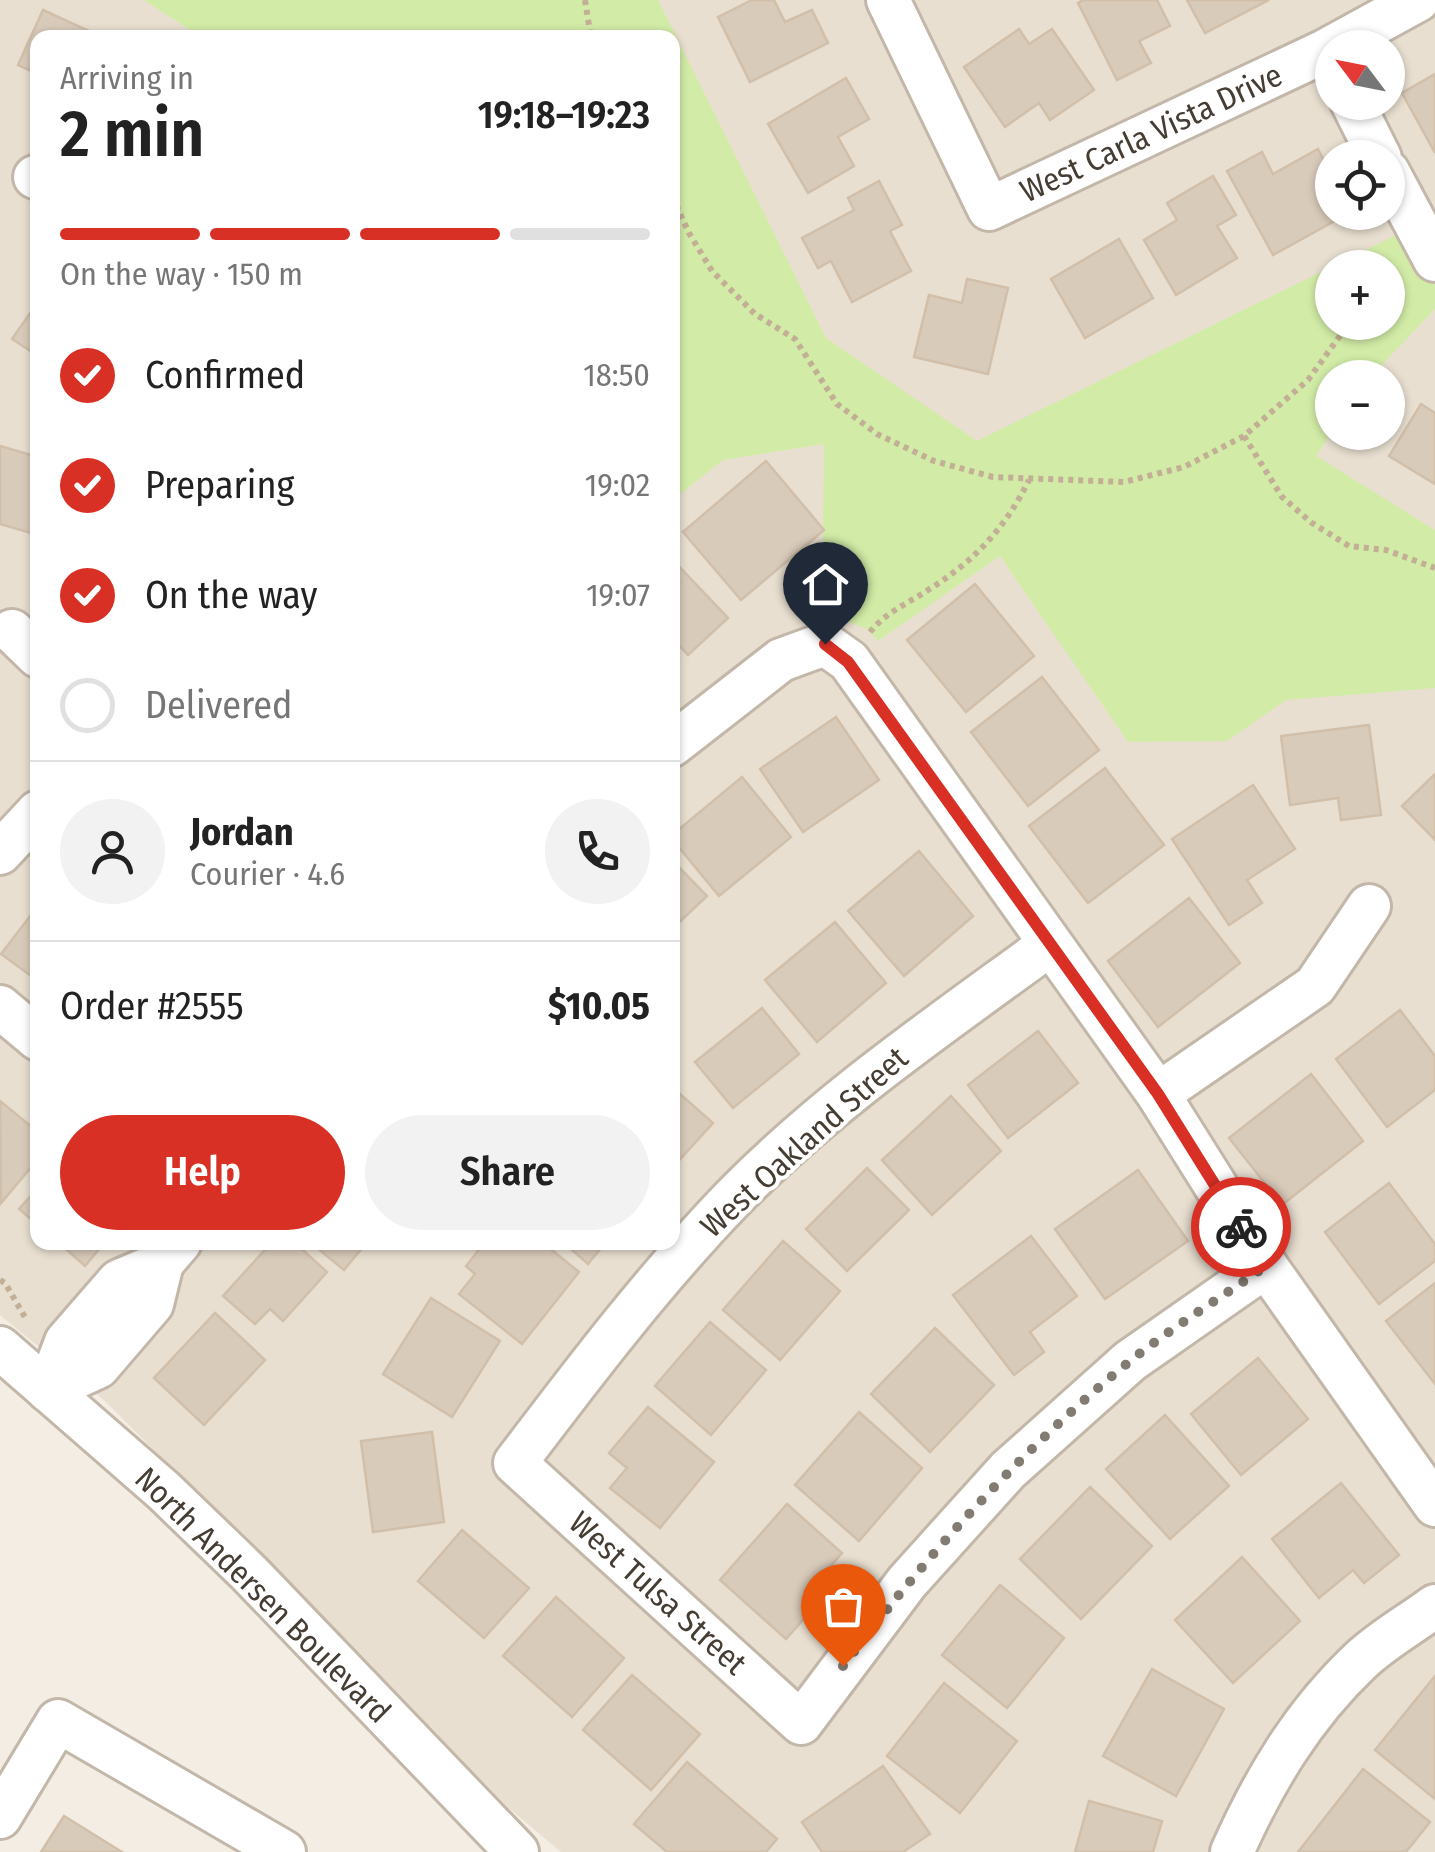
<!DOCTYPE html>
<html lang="en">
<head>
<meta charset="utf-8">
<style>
  body { margin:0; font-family:"Fira Sans Condensed",sans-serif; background:#f2f2f2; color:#222; height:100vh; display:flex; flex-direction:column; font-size:38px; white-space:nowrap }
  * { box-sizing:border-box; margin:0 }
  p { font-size:32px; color:#767676 }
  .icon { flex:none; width:55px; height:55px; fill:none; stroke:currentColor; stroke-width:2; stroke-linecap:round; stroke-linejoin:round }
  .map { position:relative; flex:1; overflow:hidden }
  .sheet { position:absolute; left:30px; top:30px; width:650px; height:1220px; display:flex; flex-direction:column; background:#fff; border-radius:20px; box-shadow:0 2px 8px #0004 }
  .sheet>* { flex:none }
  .needle { width:65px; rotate:302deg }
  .tools { position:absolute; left:1315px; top:30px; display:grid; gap:20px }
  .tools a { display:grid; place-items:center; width:90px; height:90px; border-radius:50%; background:#fff; box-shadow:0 2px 8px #0004; font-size:50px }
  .pin { position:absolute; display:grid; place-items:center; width:85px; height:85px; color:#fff; margin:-102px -42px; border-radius:50% 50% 50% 0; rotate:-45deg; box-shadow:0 0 10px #0007 }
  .pin .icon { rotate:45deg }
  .courier { position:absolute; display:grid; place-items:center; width:100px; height:100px; margin:-50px; border:8px solid #d93025; border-radius:50%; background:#fff; color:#222; box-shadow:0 2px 12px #0007 }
  .summary em { font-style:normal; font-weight:600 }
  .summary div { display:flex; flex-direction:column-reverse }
  .summary { display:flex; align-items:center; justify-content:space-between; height:170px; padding:0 30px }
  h1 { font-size:65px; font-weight:600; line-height:75px }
  .bar { display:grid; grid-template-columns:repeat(4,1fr); gap:15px 10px; align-content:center; height:120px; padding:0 30px }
  .bar i { height:12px; border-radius:8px; background:#e0e0e0 }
  .bar .current { background:#d93025 }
  .bar p { grid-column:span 4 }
  .line { display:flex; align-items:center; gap:25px; padding:0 30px; border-top:2px solid #e0e0e0 }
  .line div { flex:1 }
  .round { display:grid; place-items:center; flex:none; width:105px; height:105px; border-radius:52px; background:#f2f2f2 }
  ol { padding:0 30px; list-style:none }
  li { display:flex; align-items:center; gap:30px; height:110px }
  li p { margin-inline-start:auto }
  li .icon { padding:10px; border-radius:50%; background:#d93025; color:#fff; stroke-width:4 }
  li:last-child { color:#767676 }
  li i { width:55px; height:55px; border:5px solid #e0e0e0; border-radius:50% }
  .action { display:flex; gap:20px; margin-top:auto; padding:20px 30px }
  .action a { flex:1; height:115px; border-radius:60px; background:#d93025; color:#fff; font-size:40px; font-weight:600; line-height:115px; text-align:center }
  .action a+a { background:#f2f2f2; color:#222 }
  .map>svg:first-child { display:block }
</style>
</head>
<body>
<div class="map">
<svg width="1435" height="1852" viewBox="0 0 1435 1852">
  <rect width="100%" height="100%" fill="#f3ede3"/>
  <path fill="#e8dfd0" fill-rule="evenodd" d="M 0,0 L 1435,0 L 1435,1852 L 561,1852 L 510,1809 L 105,1401 L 0,1315 ZM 38,38 L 672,38 L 672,1242 L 38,1242 ZM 1332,48 L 1388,48 L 1388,102 L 1332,102 ZM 1332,158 L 1388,158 L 1388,212 L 1332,212 ZM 1332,268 L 1388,268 L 1388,322 L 1332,322 ZM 1332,378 L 1388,378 L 1388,432 L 1332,432 Z"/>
  <path fill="#d2eca7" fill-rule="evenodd" d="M 144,0 L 658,0 L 826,338 L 977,441 L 1435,216 L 1435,309 L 1370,377 L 1332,378 L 1332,432 L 1316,456 L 1435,530 L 1435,688 L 1286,700 L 1227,741 L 1128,742 L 1000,556 L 878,641 L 867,629 L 822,612 L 824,444 L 723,460 L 675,498 L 673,495 L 672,38 L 201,37 ZM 1332,268 L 1388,268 L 1388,322 L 1332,322 Z"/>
  <g fill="#d9cbba" stroke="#d1bfaa" stroke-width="2.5">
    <path d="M 752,0 L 774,0 L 785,22 L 812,10 L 828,43 L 750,82 L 718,17 Z"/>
    <path d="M 1083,0 L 1157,0 L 1170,26 L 1139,41 L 1151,63 L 1117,80 L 1078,3 Z"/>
    <path d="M 1187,0 L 1269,0 L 1205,33 Z"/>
    <path d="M 43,10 L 104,38 L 38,38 L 38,74 L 18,65 Z"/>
    <path d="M 1019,29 L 1029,44 L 1052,29 L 1094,90 L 1050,120 L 1039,103 L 1005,127 L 964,67 Z"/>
    <path d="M 1435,74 L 1435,153 L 1402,93 Z"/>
    <path d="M 846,78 L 869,119 L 838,137 L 854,166 L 808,193 L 768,124 Z"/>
    <path d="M 1318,149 L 1332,176 L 1332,212 L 1351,212 L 1273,255 L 1227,171 L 1262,152 L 1273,174 Z"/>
    <path d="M 1213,176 L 1236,215 L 1217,226 L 1237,258 L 1176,295 L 1144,240 L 1177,220 L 1167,203 Z"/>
    <path d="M 879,181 L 902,225 L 890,231 L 911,271 L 852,302 L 831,261 L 818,268 L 802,238 L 854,210 L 848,198 Z"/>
    <path d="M 1119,239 L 1153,298 L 1085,338 L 1051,279 Z"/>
    <path d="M 967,279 L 1008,288 L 988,374 L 914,357 L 929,295 L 962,303 Z"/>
    <path d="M 38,302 L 38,356 L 12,339 Z"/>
    <path d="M 1421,404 L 1435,413 L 1435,484 L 1389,456 Z"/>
    <path d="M 0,446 L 38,457 L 38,535 L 0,524 Z"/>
    <path d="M 766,461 L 824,530 L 741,600 L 683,532 Z"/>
    <path d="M 672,559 L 728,618 L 688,655 L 675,641 L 672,643 Z"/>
    <path d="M 975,584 L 1034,656 L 966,712 L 907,640 Z"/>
    <path d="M 1042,677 L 1099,750 L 1028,806 L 971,732 Z"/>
    <path d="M 836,717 L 879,780 L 803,832 L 760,769 Z"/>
    <path d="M 1369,725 L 1381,815 L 1341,820 L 1338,798 L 1290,805 L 1281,736 Z"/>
    <path d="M 1105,768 L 1164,845 L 1088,903 L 1029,826 Z"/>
    <path d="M 1435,774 L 1435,840 L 1402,806 Z"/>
    <path d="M 742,777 L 791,837 L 719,896 L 672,839 L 672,835 Z"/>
    <path d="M 1253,785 L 1295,849 L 1247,880 L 1262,903 L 1229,925 L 1172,839 Z"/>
    <path d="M 919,851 L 973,916 L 904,976 L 848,911 Z"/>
    <path d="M 672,860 L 707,896 L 672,929 Z"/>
    <path d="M 1189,898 L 1240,963 L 1158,1027 L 1108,961 Z"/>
    <path d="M 38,906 L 38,981 L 1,954 Z"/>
    <path d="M 835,922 L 886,983 L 817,1042 L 765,980 Z"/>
    <path d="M 762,1008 L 799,1054 L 733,1108 L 695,1062 Z"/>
    <path d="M 1400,1010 L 1435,1056 L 1435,1090 L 1387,1127 L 1336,1059 Z"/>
    <path d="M 1038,1031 L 1078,1083 L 1008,1138 L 968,1085 Z"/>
    <path d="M 1311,1074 L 1363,1141 L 1282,1205 L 1229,1138 Z"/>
    <path d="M 672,1087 L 713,1123 L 672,1168 Z"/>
    <path d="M 951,1096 L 1001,1151 L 932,1215 L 882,1160 Z"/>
    <path d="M 0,1101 L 38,1132 L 38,1159 L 1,1203 Z"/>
    <path d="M 867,1168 L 909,1210 L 847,1271 L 806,1229 Z"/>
    <path d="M 1138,1170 L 1188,1241 L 1105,1299 L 1055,1229 Z"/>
    <path d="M 1389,1183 L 1435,1244 L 1435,1261 L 1379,1304 L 1325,1232 Z"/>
    <path d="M 38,1188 L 38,1225 L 19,1209 Z"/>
    <path d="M 1031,1236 L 1077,1296 L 1030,1332 L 1044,1352 L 1014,1375 L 953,1295 Z"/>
    <path d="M 783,1241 L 840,1291 L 780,1360 L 723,1310 Z"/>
    <path d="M 58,1242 L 105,1242 L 85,1266 Z"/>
    <path d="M 272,1242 L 294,1242 L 327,1272 L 283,1321 L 270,1309 L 255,1324 L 223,1296 Z"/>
    <path d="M 310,1242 L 367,1242 L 344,1270 Z"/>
    <path d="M 485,1242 L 542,1242 L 579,1272 L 522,1344 L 459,1294 L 475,1274 L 466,1266 Z"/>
    <path d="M 563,1242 L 606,1242 L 588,1264 Z"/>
    <path d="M 1435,1283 L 1435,1384 L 1386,1321 Z"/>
    <path d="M 431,1298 L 500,1341 L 452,1417 L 383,1374 Z"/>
    <path d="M 215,1313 L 265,1360 L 204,1425 L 154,1378 Z"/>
    <path d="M 710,1322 L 766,1370 L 711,1435 L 655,1386 Z"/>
    <path d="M 935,1328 L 994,1385 L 930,1452 L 871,1394 Z"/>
    <path d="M 1258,1358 L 1308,1419 L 1241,1475 L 1191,1414 Z"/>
    <path d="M 648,1407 L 714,1462 L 660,1528 L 610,1488 L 627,1468 L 609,1453 Z"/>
    <path d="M 859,1412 L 922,1468 L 859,1541 L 795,1485 Z"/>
    <path d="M 1165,1415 L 1229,1486 L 1170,1539 L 1106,1469 Z"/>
    <path d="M 432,1432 L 444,1522 L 373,1532 L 361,1441 Z"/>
    <path d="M 1341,1483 L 1399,1555 L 1364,1583 L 1353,1570 L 1319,1598 L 1272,1539 Z"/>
    <path d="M 1090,1487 L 1152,1546 L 1081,1619 L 1020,1559 Z"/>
    <path d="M 787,1504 L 842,1553 L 821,1577 L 832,1587 L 786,1639 L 720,1580 Z"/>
    <path d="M 462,1530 L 529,1588 L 484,1638 L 418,1581 Z"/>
    <path d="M 1242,1557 L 1300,1621 L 1233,1683 L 1175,1620 Z"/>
    <path d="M 1000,1585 L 1064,1638 L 1007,1708 L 942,1655 Z"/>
    <path d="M 556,1597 L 624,1658 L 572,1717 L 503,1656 Z"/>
    <path d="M 1152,1669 L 1224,1709 L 1176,1796 L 1103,1756 Z"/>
    <path d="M 632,1675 L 700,1734 L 651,1790 L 583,1730 Z"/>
    <path d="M 1435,1676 L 1435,1799 L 1375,1750 Z"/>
    <path d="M 944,1683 L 1017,1741 L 960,1813 L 887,1756 Z"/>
    <path d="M 687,1762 L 777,1839 L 766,1852 L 667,1852 L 634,1824 Z"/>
    <path d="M 883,1766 L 930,1834 L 903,1852 L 822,1852 L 802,1822 Z"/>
    <path d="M 1363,1769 L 1430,1822 L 1406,1852 L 1298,1852 Z"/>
    <path d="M 1089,1801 L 1162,1821 L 1153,1852 L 1075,1852 Z"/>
    <path d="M 64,1816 L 122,1852 L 41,1852 Z"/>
  </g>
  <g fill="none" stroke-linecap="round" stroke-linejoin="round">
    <defs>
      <g id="minor">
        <path d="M 888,0 L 989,209 L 1325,51 L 1418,0"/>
        <path d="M 1352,102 L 1380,158"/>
        <path d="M 1388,172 L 1435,260"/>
        <path d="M 35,177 L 38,178"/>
        <path d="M 12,631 L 38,656"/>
        <path d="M 672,745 L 781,660 L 825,644 L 849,661 L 1158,1094 L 1266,1266 L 1435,1505"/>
        <path d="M 0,853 L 38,812"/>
        <path d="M 1049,945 C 940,1025 828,1101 733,1198 C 653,1281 584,1372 515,1463 L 801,1723 L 907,1582 L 1008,1470 L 1130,1361 L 1266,1266"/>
        <path d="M 0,1007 L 38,1039"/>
        <path d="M 1158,1094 L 1315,986 L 1369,906"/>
        <path d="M 0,1348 L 164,1491 L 249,1573 L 517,1852"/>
        <path d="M 48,1390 L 66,1342 L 119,1281 L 162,1263 L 180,1242"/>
        <path d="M 48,1390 L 98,1367 L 152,1304 L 162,1263"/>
        <path d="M 0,1817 L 58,1721 L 284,1852"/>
        <path d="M 1232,1852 C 1264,1780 1303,1715 1360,1661 C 1382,1640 1411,1624 1435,1606"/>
      </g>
    </defs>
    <use href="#minor" stroke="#c2b7a8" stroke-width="48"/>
    <g stroke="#c2af95" stroke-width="6" stroke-dasharray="5 5" stroke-linecap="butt">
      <path d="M 585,0 L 591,38"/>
      <path d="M 672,196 L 689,233 L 712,271 L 755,314 L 795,339 L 837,404 L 877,434 L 934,461 L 993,477 L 1124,482 L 1184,467 L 1244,436 L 1308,380 L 1350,322"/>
      <path d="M 1244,436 L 1282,497 L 1312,523 L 1349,546 L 1386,550 L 1435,568"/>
      <path d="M 870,632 C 886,612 907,604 928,590 C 973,562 1005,529 1029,480"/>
      <path d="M 0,1280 L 5,1283 L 26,1319"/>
    </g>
    <use href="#minor" stroke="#fff" stroke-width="42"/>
  </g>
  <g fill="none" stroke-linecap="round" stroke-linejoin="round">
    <path stroke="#827b71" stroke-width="10" stroke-dasharray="0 18" d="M 843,1666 C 927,1555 1020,1451 1129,1362 C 1172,1327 1221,1298 1266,1266 L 1241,1227"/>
    <path stroke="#d93025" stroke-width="12" d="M 825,644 L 848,662 L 1158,1094 L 1241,1227"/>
  </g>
  <g text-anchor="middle" stroke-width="8" stroke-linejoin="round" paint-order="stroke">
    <g font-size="32" fill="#453d33" stroke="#fff">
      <text transform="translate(1151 133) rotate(-25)" y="11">West Carla Vista Drive</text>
      <text transform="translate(804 1142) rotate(-42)" y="11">West Oakland Street</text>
      <text transform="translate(658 1593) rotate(42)" y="11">West Tulsa Street</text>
      <text transform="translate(263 1595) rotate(45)" y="11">North Andersen Boulevard</text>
    </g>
  </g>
</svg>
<div class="tools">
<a><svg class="needle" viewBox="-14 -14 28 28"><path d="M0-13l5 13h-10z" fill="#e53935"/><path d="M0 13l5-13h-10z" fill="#767676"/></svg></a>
<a><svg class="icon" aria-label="locate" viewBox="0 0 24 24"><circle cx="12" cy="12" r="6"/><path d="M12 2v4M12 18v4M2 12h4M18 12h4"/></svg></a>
<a>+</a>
<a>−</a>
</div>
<div class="pin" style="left:843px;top:1666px;background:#ea580c"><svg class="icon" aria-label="bag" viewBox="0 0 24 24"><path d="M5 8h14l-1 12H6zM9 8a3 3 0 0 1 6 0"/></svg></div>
<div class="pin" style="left:825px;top:644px;background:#1f2937"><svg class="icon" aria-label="home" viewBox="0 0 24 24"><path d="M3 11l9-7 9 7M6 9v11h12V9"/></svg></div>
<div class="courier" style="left:1241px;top:1227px"><svg class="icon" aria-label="bike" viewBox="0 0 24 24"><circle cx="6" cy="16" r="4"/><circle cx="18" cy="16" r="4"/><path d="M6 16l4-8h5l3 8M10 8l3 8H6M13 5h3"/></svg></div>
<section class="sheet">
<div class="summary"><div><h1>2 min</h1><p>Arriving in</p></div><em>19:18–19:23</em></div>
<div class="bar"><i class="current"></i><i class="current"></i><i class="current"></i><i></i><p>On the way · 150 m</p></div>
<ol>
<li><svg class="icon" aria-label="check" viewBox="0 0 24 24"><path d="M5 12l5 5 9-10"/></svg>Confirmed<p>18:50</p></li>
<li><svg class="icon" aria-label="check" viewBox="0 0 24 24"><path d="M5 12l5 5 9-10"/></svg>Preparing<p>19:02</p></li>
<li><svg class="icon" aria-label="check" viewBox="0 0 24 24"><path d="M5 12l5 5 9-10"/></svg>On the way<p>19:07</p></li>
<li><i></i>Delivered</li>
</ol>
<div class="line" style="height:180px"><a class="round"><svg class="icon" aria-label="person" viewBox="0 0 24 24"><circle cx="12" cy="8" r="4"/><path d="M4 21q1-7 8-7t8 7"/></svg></a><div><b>Jordan</b><p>Courier · 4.6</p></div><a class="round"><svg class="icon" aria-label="phone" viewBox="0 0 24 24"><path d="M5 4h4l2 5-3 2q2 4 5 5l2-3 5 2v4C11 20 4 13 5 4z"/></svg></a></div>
<div class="line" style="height:130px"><div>Order #2555</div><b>$10.05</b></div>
<div class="action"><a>Help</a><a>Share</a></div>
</section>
</div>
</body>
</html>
